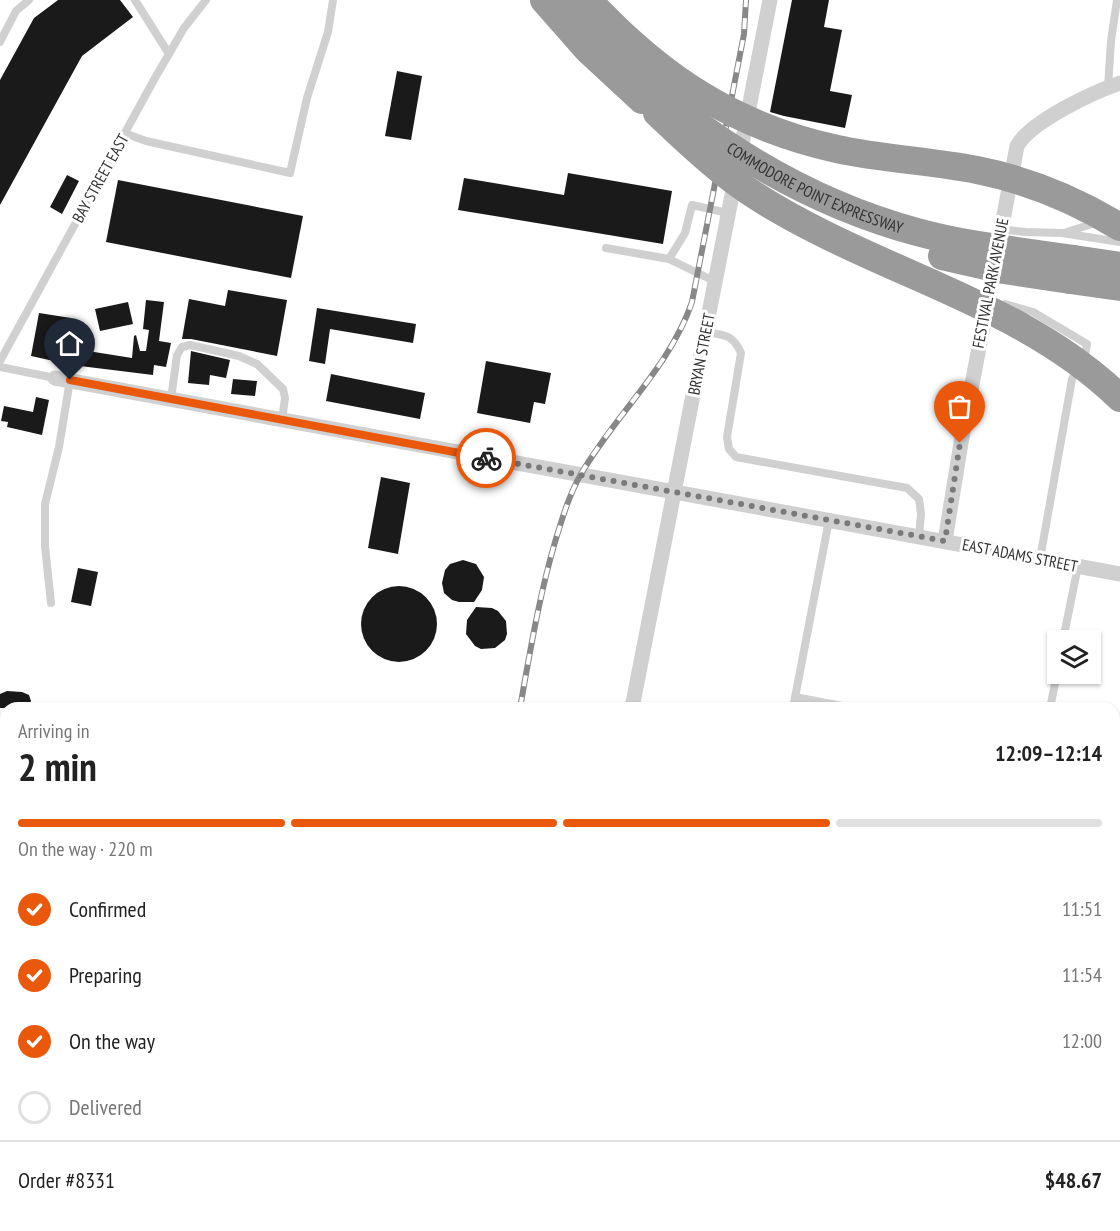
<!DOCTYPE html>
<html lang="en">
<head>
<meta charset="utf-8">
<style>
  body { margin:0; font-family:"PT Sans Narrow",sans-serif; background:#f6f6f6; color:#222; height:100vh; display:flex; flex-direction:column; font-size:22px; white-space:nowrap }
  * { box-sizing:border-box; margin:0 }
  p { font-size:20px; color:#767676 }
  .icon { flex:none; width:33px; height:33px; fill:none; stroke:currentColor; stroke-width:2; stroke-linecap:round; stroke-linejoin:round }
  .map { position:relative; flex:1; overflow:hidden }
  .details { position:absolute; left:0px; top:702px; width:1120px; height:530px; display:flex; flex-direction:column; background:#fff; border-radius:18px 18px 0 0; box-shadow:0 2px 4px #0004 }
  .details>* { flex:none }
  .fabs { position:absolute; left:1047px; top:630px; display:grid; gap:12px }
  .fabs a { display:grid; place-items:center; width:54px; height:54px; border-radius:0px; background:#fff; box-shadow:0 2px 4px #0004; font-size:30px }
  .pin { position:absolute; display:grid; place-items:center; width:51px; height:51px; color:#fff; margin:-62px -26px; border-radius:50% 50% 50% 0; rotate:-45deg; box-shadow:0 0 6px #0007 }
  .pin .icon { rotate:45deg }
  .courier { position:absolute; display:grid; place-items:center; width:60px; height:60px; margin:-30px; border:4px solid #ea580c; border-radius:50%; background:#fff; color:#222; box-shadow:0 2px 8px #0007 }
  .headline em { font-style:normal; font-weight:800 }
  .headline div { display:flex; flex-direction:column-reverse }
  .headline { display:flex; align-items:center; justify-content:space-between; height:102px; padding:0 18px }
  h1 { font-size:39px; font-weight:800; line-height:45px }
  .bar { display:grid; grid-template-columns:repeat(4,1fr); gap:9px 6px; align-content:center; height:72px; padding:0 18px }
  .bar i { height:8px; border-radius:4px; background:#e0e0e0 }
  .bar .active { background:#ea580c }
  .bar p { grid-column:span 4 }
  .line { display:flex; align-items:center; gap:15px; padding:0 18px; border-top:2px solid #e0e0e0 }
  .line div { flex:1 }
  ol { padding:0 18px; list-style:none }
  li { display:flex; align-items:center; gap:18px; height:66px }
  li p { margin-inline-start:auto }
  li .icon { padding:6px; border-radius:50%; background:#ea580c; color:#fff; stroke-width:4 }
  li:last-child { color:#767676 }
  li i { width:33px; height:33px; border:3px solid #e0e0e0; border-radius:50% }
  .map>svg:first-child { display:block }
</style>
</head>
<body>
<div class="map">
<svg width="1120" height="1231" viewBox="0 0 1120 1231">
  <rect width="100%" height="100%" fill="#fff"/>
  <g fill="#1a1a1a">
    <path d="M 58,0 L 120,0 L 133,17 L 82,56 L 0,205 L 0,80 L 34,18 Z"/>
    <path d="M 792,0 L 829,0 L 824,27 L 842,30 L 830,91 L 852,95 L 845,128 L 784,116 L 770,112 Z"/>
    <path d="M 397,71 L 422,76 L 411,140 L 385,136 Z"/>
    <path d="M 568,173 L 672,191 L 663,244 L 458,210 L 464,178 L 564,195 Z"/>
    <path d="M 67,175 L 79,181 L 62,214 L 50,207 Z"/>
    <path d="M 118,180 L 303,216 L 291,278 L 106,242 Z"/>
    <path d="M 228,290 L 287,300 L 277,356 L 191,339 L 182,339 L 189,299 L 225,306 Z"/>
    <path d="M 146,300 L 164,302 L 159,341 L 171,343 L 166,367 L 154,365 L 153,375 L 72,365 L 31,356 L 39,313 L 71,318 L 67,339 L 44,344 L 132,358 L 134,336 L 136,335 L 140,351 L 146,351 L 149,330 L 143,329 Z"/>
    <path d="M 128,302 L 133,324 L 100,331 L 95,309 Z"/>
    <path d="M 317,308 L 416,324 L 413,343 L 330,329 L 325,364 L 309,361 Z"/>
    <path d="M 191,351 L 230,360 L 226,378 L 210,375 L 209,385 L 188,383 Z"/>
    <path d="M 486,361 L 551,373 L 545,404 L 534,402 L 530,423 L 477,413 Z"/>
    <path d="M 331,374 L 425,393 L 420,419 L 326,401 Z"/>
    <path d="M 233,379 L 257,381 L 255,396 L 231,394 Z"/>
    <path d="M 36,397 L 49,400 L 42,435 L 7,427 L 8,422 L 1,421 L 4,406 L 33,412 Z"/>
    <path d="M 381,477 L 410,483 L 398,554 L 368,548 Z"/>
    <path d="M 463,560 L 476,564 L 484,577 L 482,590 L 474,602 L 459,602 L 452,600 L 444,593 L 442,583 L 445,570 L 450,564 Z"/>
    <path d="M 78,568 L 98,572 L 91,606 L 71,602 Z"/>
    <circle cx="399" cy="624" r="38"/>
    <path d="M 476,607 L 492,608 L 498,611 L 506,621 L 507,634 L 505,640 L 495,648 L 481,649 L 475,646 L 466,634 L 467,620 Z"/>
    <path d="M 7,691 L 22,692 L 29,695 L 31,701 L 29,708 L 0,708 L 0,694 Z"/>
  </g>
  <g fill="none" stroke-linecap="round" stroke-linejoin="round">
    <g stroke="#d0d0d0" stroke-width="8">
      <path d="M 135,0 L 169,54"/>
      <path d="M 0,42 L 16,11 L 29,0"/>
      <path d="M 1108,87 L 1111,41 L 1117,0"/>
      <path d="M 124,133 L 146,141 L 290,173 L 307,98 L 328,32 L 333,0"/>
      <path d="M 1000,229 L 1025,232 L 1062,233 L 1120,242"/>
      <path d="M 1067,232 L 1095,223"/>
      <path d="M 606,248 L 669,259 L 714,281"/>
      <path d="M 669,259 L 685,233 L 692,205 L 728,213"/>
      <path d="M 1005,304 L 1033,312 L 1087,344 L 1084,360"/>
      <path d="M 705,332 C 724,335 733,334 741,353 L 727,437 L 729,449 L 736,457 L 907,488 L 919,499 L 921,514 L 919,536"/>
      <path d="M 0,361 L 155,78 L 184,28 L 206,0"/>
      <path d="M 0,367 L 55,378"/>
      <path d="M 171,399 L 177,355 L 182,347 L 190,345 L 239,356 L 257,364 L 283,389 L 285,398 L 282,420"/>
      <path d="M 1040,559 L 1072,379 L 1078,370"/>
      <path d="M 51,603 L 45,546 L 45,504 L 59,447 L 70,380"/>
      <path d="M 1063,640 L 1078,566"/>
      <path d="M 795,697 L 852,708"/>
      <path d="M 793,708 L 829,520"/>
      <path d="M 1050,708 L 1058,669"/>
      <path d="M 0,856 L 6,857"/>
      <path d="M 0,1115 L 6,1120"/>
      <path d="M 179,1231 L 180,1226"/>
      <path d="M 617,1231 L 618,1226"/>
    </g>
    <g stroke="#d0d0d0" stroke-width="15">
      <path d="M 55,378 L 1120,574"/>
      <path d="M 945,541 L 961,443 L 1017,146 C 1030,122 1093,92 1120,83"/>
      <path d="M 632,708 L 770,0"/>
      <path d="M 1114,1196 L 1120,1165"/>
      <path d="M 534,1231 L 535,1226"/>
      <path d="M 1108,1231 L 1109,1226"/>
    </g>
    <g stroke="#bdbdbd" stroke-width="22">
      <path d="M 1114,762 L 1120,759"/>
      <path d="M 1114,1153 L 1120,1153"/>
      <path d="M 820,1231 L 821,1226"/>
    </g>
    <g stroke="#9a9a9a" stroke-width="28">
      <path d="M 544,0 L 588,50 L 642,100"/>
      <path d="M 1074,259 L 1120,266"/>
      <path d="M 1070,280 L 1120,287"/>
    </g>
    <defs>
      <g id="rail">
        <path d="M 520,708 C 530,652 539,597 555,542 C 562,519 569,495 581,474 C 615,415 670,367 692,302 L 744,34 L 746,0"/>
        <path d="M 0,909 L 6,917"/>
        <path d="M 0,921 L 6,928"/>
        <path d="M 0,940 L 6,950"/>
        <path d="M 0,1150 L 6,1154"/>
        <path d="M 0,1176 L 6,1177"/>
        <path d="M 282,1226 L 296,1231"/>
        <path d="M 424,1231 L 425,1226"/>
      </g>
    </defs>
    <use href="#rail" stroke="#888" stroke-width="6"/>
    <use href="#rail" stroke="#fff" stroke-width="4" stroke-dasharray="11" stroke-linecap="butt"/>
    <g stroke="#9a9a9a" stroke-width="28">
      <path id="s1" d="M 563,0 C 655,107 780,195 917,232 C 968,246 1021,251 1074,259"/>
      <path d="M 588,0 C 660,77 733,126 837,149 C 883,159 931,161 977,170 C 1027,180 1076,200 1120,227"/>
      <path d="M 657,113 C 680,135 703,157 729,177 C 757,199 790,217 822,233 C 923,284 1037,317 1120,398"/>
      <path d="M 942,256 L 1004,270 L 1070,280"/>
    </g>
  </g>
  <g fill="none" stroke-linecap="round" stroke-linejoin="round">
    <path stroke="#7a7a7a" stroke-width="6" stroke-dasharray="0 10.8" d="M 486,458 L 945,541 L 960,443"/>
    <path stroke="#ea580c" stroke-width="8" d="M 70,380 L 486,458"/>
  </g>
  <g text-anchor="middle" stroke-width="6" stroke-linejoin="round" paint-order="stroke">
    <g font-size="16" fill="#333" stroke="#fff">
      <text transform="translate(100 178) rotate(-61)" y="6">BAY STREET EAST</text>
      <text dy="6" stroke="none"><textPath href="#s1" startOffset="318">COMMODORE POINT EXPRESSWAY</textPath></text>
      <text transform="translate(990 283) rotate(-79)" y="6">FESTIVAL PARK AVENUE</text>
      <text transform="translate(701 354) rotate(-79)" y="6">BRYAN STREET</text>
      <text transform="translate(1020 555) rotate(11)" y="6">EAST ADAMS STREET</text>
    </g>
  </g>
</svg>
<div class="fabs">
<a><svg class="icon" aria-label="layers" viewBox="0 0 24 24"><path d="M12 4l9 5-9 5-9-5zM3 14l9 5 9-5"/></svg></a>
</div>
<div class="pin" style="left:960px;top:443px;background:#ea580c"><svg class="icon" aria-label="bag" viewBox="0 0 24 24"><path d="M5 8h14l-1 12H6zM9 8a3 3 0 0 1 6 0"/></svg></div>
<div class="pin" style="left:70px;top:380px;background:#1f2937"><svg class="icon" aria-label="home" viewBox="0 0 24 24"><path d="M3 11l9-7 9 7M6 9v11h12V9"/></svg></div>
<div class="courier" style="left:486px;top:458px"><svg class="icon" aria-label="bike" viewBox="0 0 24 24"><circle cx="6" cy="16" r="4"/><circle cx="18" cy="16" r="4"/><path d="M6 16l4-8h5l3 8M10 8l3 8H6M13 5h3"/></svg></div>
<section class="details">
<div class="headline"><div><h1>2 min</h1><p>Arriving in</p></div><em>12:09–12:14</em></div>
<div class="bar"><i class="active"></i><i class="active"></i><i class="active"></i><i></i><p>On the way · 220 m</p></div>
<ol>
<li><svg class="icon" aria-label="check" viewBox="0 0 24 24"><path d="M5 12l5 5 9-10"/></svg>Confirmed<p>11:51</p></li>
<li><svg class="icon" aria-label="check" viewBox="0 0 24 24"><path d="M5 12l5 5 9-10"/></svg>Preparing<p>11:54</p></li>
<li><svg class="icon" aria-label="check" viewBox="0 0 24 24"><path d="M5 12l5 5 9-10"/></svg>On the way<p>12:00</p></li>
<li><i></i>Delivered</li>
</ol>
<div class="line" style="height:78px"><div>Order #8331</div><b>$48.67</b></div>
</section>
</div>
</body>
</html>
